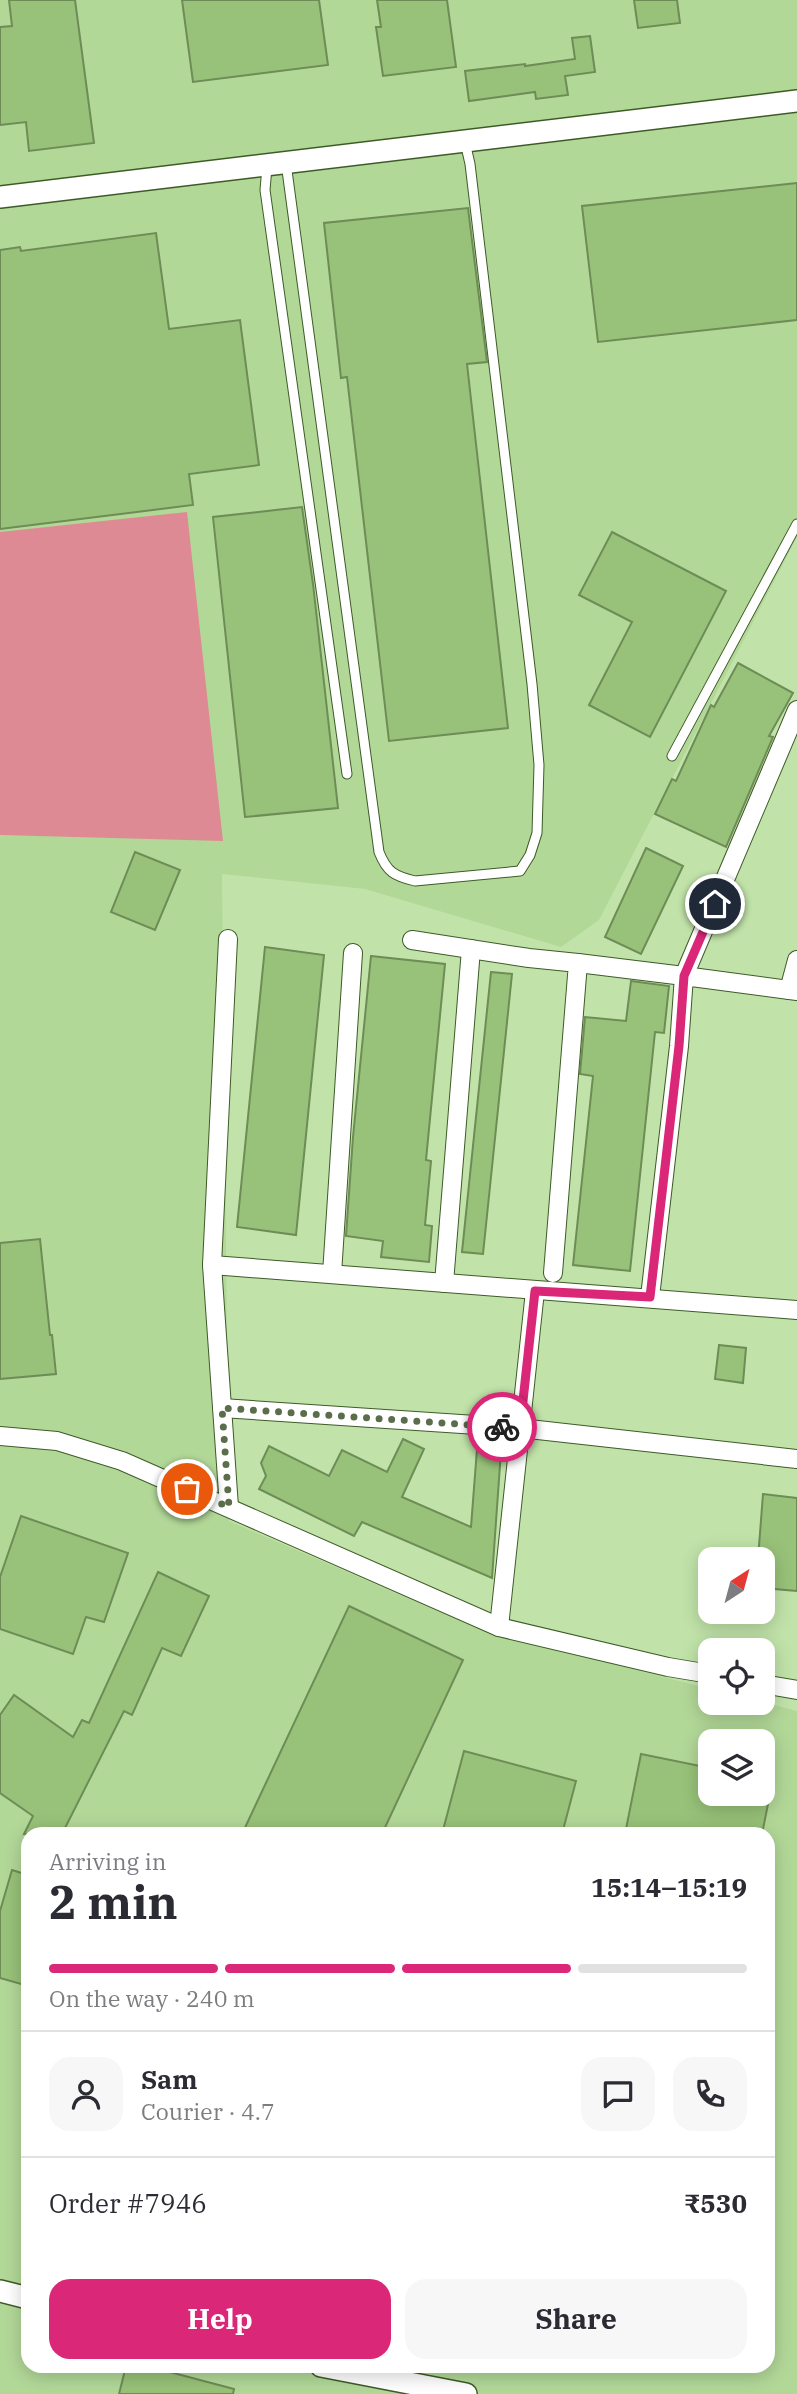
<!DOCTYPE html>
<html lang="en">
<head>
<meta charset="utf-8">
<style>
  body { margin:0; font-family:"IBM Plex Serif",serif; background:#f7f7f7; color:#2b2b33; height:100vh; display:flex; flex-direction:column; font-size:26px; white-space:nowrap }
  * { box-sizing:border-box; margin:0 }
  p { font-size:23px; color:#7c7c81 }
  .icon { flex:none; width:38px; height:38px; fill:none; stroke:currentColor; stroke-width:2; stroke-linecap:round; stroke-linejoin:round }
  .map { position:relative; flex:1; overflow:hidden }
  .sheet { position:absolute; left:21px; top:1827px; width:754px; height:546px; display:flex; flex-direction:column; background:#fff; border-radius:21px; box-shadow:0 4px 18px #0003 }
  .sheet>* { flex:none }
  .needle { width:46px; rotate:36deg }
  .tools { position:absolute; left:698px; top:1547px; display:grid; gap:14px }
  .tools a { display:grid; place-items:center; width:77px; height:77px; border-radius:14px; background:#fff; box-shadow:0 4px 18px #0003; font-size:35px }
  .pin { position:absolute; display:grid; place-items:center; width:60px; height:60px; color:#fff; margin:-30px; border:4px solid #fff; border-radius:50%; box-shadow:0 2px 7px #0007 }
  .courier { position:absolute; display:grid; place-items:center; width:70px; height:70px; margin:-35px; border:5px solid #db2777; border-radius:50%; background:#fff; color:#222; box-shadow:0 2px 9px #0007 }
  .overview em { font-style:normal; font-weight:700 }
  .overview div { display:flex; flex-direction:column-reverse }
  .overview { display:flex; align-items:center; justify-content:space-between; height:119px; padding:0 28px }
  h1 { font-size:46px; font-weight:700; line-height:52px }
  .bar { display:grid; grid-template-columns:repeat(4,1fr); gap:10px 7px; align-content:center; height:84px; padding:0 28px }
  .bar i { height:9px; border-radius:5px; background:#e1e1e2 }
  .bar .current { background:#db2777 }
  .bar p { grid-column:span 4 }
  .line { display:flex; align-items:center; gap:18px; padding:0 28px; border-top:2px solid #e1e1e2 }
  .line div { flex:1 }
  .round { display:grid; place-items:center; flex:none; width:74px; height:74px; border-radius:21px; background:#f7f7f7 }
  .button { display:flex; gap:14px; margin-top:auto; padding:14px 28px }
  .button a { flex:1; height:80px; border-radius:21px; background:#db2777; color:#fff; font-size:28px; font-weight:700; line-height:80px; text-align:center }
  .button a+a { background:#f7f7f7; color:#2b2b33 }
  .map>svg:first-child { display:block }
</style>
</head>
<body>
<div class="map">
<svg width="797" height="2394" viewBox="0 0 797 2394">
  <rect width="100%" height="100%" fill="#c1e3a9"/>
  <path fill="#b2d898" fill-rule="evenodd" d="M 0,0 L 797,0 L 797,537 L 599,920 L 561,947 L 365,889 L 222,874 L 229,1521 L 479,1629 L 710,1689 L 710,1703 L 763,1702 L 797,1711 L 797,2394 L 0,2394 ZM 710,1741 L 763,1741 L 763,1794 L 710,1794 ZM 28,1834 L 768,1834 L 768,2366 L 28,2366 Z"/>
  <path fill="#de8a94" d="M 187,512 L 223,841 L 0,835 L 0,532 Z"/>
  <g fill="#98c279" stroke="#6d8c56" stroke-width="2">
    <path d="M 9,0 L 75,0 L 94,143 L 29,151 L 26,122 L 0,125 L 0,27 L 12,26 Z"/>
    <path d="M 182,0 L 319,0 L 328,65 L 193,82 Z"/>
    <path d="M 377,0 L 447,0 L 456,67 L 383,76 L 376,27 L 381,27 Z"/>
    <path d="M 634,0 L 677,0 L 680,23 L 638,28 Z"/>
    <path d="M 590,36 L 595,72 L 565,76 L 568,95 L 536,99 L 535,92 L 469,101 L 465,71 L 525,64 L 525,66 L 575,59 L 572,38 Z"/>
    <path d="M 797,183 L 797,320 L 598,342 L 582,206 Z"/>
    <path d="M 468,208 L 487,362 L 467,364 L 508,728 L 389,741 L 347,377 L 341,378 L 324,223 Z"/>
    <path d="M 156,233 L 169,329 L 240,320 L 259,465 L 189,474 L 193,505 L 0,529 L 0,250 L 20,247 L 21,251 Z"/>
    <path d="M 302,507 L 313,584 L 338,808 L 245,817 L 213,517 Z"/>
    <path d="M 612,532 L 726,591 L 650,737 L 589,705 L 632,622 L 579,595 Z"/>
    <path d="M 738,663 L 793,693 L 769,736 L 773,737 L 726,847 L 655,814 L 672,779 L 676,781 L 711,705 L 714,707 Z"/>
    <path d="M 646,848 L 683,866 L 641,954 L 605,937 Z"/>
    <path d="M 135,852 L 180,870 L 155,930 L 111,912 Z"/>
    <path d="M 265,947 L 324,955 L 296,1235 L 237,1227 Z"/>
    <path d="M 371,956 L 445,964 L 426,1160 L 431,1161 L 425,1225 L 432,1226 L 429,1262 L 381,1257 L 383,1241 L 346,1236 L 353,1137 Z"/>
    <path d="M 491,972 L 512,974 L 483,1254 L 462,1252 Z"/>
    <path d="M 631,981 L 669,986 L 664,1033 L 655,1032 L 630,1271 L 573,1265 L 593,1076 L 580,1074 L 585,1017 L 626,1021 Z"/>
    <path d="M 40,1239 L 50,1335 L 52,1335 L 56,1374 L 0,1379 L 0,1243 Z"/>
    <path d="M 719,1345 L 746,1348 L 743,1383 L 715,1379 Z"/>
    <path d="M 403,1439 L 424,1449 L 402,1497 L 471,1527 L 477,1449 L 501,1451 L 492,1578 L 362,1522 L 354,1536 L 259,1489 L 266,1476 L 261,1463 L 269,1446 L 329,1476 L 342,1450 L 387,1472 Z"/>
    <path d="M 763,1494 L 797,1498 L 797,1591 L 763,1588 L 763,1559 L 758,1559 Z"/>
    <path d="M 21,1516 L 128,1553 L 104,1622 L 86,1617 L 73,1654 L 0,1629 L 0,1577 Z"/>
    <path d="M 158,1572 L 209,1596 L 181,1656 L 162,1648 L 132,1715 L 124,1711 L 62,1834 L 24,1834 L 33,1816 L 0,1793 L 0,1715 L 14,1695 L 73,1737 L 82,1720 L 89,1723 Z"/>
    <path d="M 349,1606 L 463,1660 L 382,1834 L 242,1834 Z"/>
    <path d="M 464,1751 L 576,1781 L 562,1834 L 442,1834 Z"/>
    <path d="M 641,1754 L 710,1768 L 710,1794 L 770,1794 L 762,1834 L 625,1834 Z"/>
    <path d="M 12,1870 L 28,1875 L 28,1986 L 0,1978 L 0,1911 Z"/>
    <path d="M 126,2366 L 147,2366 L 234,2389 L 233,2394 L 119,2394 Z"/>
  </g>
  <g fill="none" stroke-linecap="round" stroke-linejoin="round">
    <defs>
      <g id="service">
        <path d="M 286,163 L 379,852 C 387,872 394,876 415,881 L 520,871 L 530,855 L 537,833 L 539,765 L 532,684 L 470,164 L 465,142"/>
        <path d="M 267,167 L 265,190 L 347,774"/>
        <path d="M 672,756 L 797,524"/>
      </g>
      <g id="minor">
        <path d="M 228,939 L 212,1265 L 797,1310"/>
        <path d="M 412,940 L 529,958 L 578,963 L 553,1273"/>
        <path d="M 578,963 L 684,976 L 797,710"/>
        <path d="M 789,990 L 797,960"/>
        <path d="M 212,1265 L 229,1507"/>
        <path d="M 332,1274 L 353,953"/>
        <path d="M 444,1283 L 471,949"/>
        <path d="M 650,1297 L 679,1046 L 684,976 L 797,991"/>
        <path d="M 222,1408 L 520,1428 L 797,1459"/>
        <path d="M 0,1436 L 57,1441 L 122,1461 L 499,1627 L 668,1667 L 710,1674"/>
        <path d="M 499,1627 L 535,1291"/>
        <path d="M 763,1684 L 797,1690"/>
      </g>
      <g id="tertiary">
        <path d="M 0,197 L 797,101"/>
        <path d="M 0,2291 L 28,2298"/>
        <path d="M 321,2366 L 466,2394"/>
      </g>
    </defs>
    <use href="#service" stroke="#3e5b27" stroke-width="11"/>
    <use href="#minor" stroke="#3e5b27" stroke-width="20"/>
    <use href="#tertiary" stroke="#3e5b27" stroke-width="24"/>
    <use href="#service" stroke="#fff" stroke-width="9"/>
    <use href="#minor" stroke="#fff" stroke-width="18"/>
    <use href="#tertiary" stroke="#fff" stroke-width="21"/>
  </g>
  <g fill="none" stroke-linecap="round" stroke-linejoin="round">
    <path stroke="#5a6e4b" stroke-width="7" stroke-dasharray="0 12.6" d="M 187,1489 L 229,1507 L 222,1408 L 502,1427"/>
    <path stroke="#db2777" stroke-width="9" d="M 502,1427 L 520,1428 L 535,1291 L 650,1297 L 679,1046 L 684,976 L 715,904"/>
  </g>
</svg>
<div class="tools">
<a><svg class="needle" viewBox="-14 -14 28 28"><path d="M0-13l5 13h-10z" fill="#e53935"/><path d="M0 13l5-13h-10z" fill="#7c7c81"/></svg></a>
<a><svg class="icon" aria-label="locate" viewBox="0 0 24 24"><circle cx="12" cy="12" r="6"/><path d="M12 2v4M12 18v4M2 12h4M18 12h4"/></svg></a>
<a><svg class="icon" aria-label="layers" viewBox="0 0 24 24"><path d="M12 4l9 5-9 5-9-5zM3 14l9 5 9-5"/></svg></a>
</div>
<div class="pin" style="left:187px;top:1489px;background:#ea580c"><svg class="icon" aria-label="bag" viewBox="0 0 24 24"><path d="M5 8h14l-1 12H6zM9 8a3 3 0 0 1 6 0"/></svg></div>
<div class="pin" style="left:715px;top:904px;background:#1f2937"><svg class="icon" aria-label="home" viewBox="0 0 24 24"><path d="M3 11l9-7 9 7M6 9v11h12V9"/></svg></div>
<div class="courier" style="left:502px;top:1427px"><svg class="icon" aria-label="bike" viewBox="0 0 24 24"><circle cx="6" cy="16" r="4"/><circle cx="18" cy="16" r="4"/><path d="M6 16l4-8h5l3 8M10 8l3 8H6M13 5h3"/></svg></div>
<section class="sheet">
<div class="overview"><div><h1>2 min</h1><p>Arriving in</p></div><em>15:14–15:19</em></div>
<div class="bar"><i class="current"></i><i class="current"></i><i class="current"></i><i></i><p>On the way · 240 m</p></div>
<div class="line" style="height:126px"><a class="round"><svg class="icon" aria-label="person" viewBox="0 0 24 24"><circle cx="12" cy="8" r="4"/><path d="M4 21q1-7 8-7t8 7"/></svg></a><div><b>Sam</b><p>Courier · 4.7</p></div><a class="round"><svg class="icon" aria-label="chat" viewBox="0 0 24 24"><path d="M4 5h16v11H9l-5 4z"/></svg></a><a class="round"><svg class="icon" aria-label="phone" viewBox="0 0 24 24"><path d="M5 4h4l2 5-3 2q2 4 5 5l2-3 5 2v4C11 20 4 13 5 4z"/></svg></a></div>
<div class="line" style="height:91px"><div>Order #7946</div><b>₹530</b></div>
<div class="button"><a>Help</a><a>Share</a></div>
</section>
</div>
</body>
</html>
